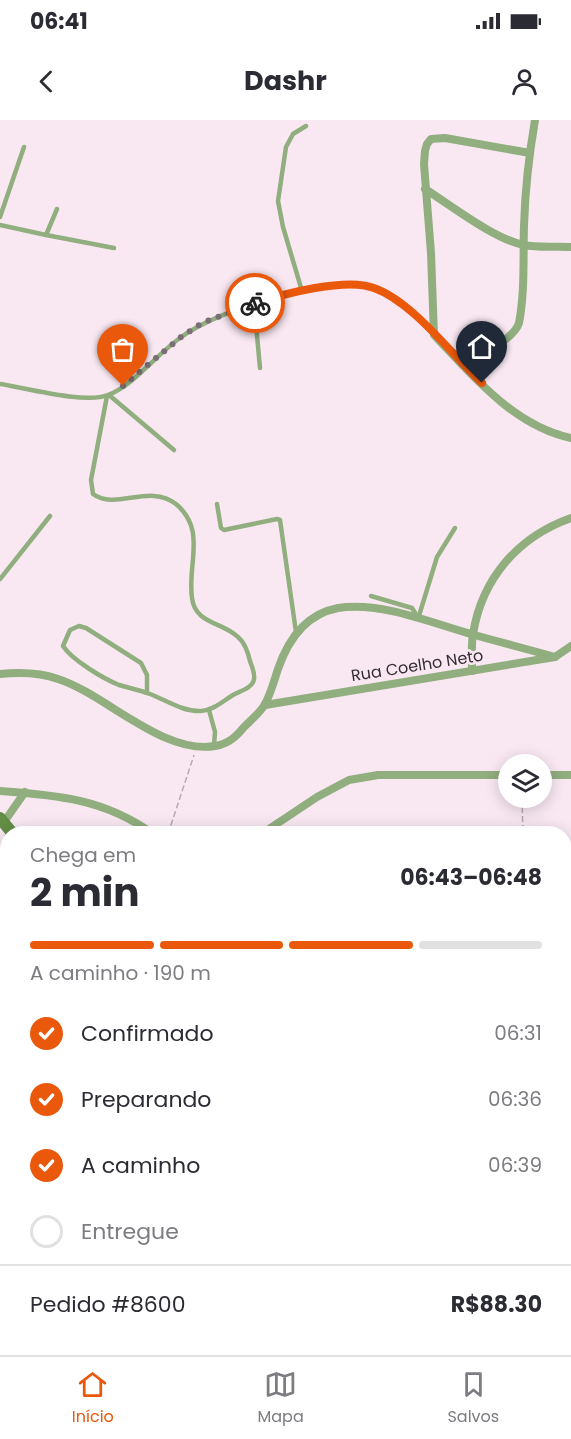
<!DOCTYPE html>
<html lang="pt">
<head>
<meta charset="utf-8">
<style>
  body { margin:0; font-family:Poppins,sans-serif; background:#f2f2f3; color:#2b2b33; height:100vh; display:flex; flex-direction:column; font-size:22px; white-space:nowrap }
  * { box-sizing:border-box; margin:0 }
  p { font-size:20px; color:#7c7c81 }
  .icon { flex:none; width:33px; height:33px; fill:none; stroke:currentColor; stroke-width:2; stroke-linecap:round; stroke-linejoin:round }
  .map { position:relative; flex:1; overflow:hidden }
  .drawer { position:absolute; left:0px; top:706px; width:572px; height:530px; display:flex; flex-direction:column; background:#fff; border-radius:24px 24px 0 0; box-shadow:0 3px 15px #0003 }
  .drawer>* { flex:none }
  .tools { position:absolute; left:498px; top:634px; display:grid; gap:12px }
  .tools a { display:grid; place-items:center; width:54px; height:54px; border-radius:50%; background:#fff; box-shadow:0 3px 15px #0003; font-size:30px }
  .pin { position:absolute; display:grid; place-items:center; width:51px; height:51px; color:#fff; margin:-62px -26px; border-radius:50% 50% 50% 0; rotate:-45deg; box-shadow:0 0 6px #0007 }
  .pin .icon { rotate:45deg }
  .courier { position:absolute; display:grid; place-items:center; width:60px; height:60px; margin:-30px; border:4px solid #ea580c; border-radius:50%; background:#fff; color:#222; box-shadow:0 2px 8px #0007 }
  .overview em { font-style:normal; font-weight:700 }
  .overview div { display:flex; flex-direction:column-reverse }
  .overview { display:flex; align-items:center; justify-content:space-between; height:102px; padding:0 30px }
  h1 { font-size:39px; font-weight:700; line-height:45px }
  .bar { display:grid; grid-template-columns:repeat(4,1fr); gap:9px 6px; align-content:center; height:72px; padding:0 30px }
  .bar i { height:8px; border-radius:4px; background:#e1e1e2 }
  .bar .current { background:#ea580c }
  .bar p { grid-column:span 4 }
  .line { display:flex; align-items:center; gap:15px; padding:0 30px; border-top:2px solid #e1e1e2 }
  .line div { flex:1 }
  ol { padding:0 30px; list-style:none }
  li { display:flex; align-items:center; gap:18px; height:66px }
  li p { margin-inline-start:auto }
  li .icon { padding:6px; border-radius:50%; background:#ea580c; color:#fff; stroke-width:4 }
  li:last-child { color:#7c7c81 }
  li i { width:33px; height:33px; border:3px solid #e1e1e2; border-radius:50% }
  .status { display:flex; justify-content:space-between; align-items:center; height:42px; padding:0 30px; background:#fff; direction:ltr }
  .status svg { height:16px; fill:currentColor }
  header { display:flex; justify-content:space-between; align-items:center; height:78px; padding:0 30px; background:#fff; font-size:27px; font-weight:700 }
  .menu { display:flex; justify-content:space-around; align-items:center; height:84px; border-top:2px solid #e1e1e2; background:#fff; font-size:16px; color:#7c7c81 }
  .menu a { display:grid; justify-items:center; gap:3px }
  .menu .current { color:#ea580c }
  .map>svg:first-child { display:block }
</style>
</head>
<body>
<div class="status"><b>06:41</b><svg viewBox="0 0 49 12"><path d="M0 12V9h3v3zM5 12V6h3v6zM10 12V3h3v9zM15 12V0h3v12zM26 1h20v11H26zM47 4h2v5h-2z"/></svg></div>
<header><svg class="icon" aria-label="back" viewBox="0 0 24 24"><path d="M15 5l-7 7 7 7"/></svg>Dashr<svg class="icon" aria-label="person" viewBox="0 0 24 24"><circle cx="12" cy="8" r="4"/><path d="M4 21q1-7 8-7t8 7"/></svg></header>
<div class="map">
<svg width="571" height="1235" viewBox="0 0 571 1235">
  <rect width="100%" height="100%" fill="#f9e8f2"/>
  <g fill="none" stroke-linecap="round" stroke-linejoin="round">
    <path stroke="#95bf79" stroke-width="3" d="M 0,1043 L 8,1043"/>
  </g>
  <path fill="#fbb0e0" d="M 564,1103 L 571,1114 L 571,1132 L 564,1136 Z"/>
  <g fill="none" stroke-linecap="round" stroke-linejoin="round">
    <g stroke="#b6a9b1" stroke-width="1.5" stroke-dasharray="6 3" stroke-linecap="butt">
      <path d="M 522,678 L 523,714"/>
      <path d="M 168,714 L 194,635"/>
    </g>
    <g stroke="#90ae7e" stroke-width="4.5">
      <path d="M 0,97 L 24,27"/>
      <path d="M 0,105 L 46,115 L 57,89"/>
      <path d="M 46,115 L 114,128"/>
      <path d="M 302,171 L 283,107 L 278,81 L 286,27 L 293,14 L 306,6"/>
      <path d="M 254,183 L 260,248"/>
      <path d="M 0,264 C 26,268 85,284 108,275 C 134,265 157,234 180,218 C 217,190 325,156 371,167 C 395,173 416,197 433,213"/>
      <path d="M 109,275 L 174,330"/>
      <path d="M 107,276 L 91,360 L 93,374 C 116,391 149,363 176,384 C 207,410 187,444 192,478 C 195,504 223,502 238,517 C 245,523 248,532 250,541 C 252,547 255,553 254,559 C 253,568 240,571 233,575 C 223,581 214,590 201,591 C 183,592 166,580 150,574 C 140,570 129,568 119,565 C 104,559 72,540 63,526 L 70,510 L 79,506 L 86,508 L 141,543 L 147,555 L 147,573"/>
      <path d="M 217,384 L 221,408 L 224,410 L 277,399 L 280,400 L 296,512"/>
      <path d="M 0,459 L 50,396"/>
      <path d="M 371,476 L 412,488 L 417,496"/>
      <path d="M 418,499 L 437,437 L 455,408"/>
      <path d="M 209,590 L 215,612 L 214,625"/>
    </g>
    <g stroke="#90ae7e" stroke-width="8">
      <path d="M 530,33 L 445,18 L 431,19 L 427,24 L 425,31 L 424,44 L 431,133 L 434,215 C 473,256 514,306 571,318"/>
      <path d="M 425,69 C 452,86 494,119 524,125 C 538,128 556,126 571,127"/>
      <path d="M 462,244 C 478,235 513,221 519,203 C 525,172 523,138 524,106 C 525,71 529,35 535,0"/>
      <path d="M 472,551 C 472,539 471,526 473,514 C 482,458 518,417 571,398"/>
      <path d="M 0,554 C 20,552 39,552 58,559 C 105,574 163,635 215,626 C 228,624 236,617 244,607 C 251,600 261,592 265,584 C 271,573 274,561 278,549 C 288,520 306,494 338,488 C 380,481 432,503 471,514 C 499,522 527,529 555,537"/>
      <path d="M 265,585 L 555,537 L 571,526"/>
      <path d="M 542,655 L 571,655"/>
      <path d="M 0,671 C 57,675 105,679 153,714"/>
      <path d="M 4,702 L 25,672"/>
      <path d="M 248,714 L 266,711 L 317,677 L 349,660 L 378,655 L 508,655"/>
    </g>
    <g stroke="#638e45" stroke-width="12">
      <path d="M 0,698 L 13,714"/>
      <path d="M 0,821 L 8,834"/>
      <path d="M 202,1228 L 202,1235"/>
      <path d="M 100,1235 L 101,1228"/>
    </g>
    <g stroke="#395c1e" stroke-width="15">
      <path d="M 0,757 L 8,767"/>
      <path d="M 0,782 L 8,792"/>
      <path d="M 149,1235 L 149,1228"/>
      <path d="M 165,1235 L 165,1228"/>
    </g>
  </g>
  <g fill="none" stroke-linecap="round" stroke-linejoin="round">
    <path stroke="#7a6f75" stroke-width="6" stroke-dasharray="0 10.8" d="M 123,266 L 181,217 L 202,203 L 255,183"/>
    <path stroke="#ea580c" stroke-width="8" d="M 255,183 C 284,174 346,157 374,168 C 413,182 451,234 482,263"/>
  </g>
  <g text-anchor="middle" stroke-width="5" stroke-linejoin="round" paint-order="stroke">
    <g font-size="16" fill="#352e32" stroke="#f9e8f2">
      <text transform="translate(417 545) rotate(-9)" y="6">Rua Coelho Neto</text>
    </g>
  </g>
</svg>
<div class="tools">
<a><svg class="icon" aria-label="layers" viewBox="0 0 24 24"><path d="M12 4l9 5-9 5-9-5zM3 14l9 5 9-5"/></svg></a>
</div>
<div class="pin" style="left:123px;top:266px;background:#ea580c"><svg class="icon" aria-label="bag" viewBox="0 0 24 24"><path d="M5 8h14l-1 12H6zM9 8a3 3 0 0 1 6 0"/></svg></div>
<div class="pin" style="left:482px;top:263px;background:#1f2937"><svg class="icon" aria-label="home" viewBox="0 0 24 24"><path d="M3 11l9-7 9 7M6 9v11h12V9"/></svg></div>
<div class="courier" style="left:255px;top:183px"><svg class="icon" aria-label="bike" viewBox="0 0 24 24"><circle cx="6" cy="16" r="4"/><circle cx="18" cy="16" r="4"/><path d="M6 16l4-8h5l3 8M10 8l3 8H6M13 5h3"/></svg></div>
<section class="drawer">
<div class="overview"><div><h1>2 min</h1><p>Chega em</p></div><em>06:43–06:48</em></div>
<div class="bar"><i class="current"></i><i class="current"></i><i class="current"></i><i></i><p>A caminho · 190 m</p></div>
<ol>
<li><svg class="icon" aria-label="check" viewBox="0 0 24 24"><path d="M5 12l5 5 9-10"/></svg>Confirmado<p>06:31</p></li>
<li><svg class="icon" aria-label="check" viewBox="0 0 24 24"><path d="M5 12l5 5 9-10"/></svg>Preparando<p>06:36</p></li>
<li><svg class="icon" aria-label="check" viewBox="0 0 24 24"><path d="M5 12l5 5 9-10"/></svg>A caminho<p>06:39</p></li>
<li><i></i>Entregue</li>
</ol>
<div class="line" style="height:78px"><div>Pedido #8600</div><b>R$88.30</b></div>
</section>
</div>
<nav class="menu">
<a class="current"><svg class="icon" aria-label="home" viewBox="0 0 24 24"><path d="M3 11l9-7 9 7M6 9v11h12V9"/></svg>Início</a>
<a><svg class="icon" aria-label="map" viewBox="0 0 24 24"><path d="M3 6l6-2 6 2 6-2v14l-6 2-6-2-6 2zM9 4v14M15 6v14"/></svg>Mapa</a>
<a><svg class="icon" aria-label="saved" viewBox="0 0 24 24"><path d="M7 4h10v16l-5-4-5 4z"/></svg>Salvos</a>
</nav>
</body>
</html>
